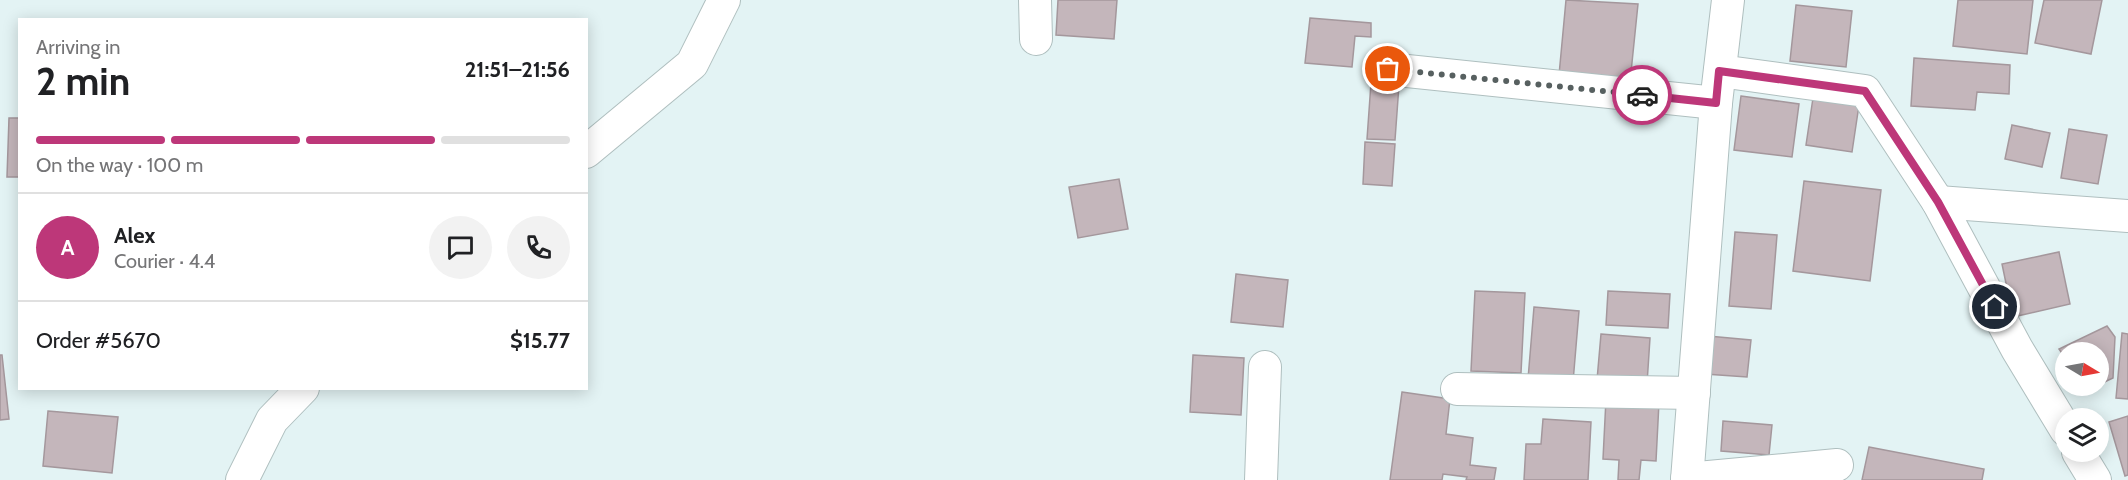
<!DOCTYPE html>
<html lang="en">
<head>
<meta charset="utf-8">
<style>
  body { margin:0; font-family:Cabin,sans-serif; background:#f2f2f2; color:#202124; height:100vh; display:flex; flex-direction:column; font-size:22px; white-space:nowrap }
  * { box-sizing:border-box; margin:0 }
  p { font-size:20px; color:#757577 }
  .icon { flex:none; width:33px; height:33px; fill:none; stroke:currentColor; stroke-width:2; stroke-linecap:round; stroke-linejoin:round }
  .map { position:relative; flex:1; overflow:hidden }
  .details { position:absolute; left:18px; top:18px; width:570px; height:372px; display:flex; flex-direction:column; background:#fff; border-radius:0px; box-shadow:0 3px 15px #0003 }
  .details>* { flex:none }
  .needle { width:39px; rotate:100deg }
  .controls { position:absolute; left:2055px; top:342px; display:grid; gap:12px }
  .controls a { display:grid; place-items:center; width:54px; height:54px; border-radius:50%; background:#fff; box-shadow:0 3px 15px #0003; font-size:30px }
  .pin { position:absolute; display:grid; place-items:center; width:51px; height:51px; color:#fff; margin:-26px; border:3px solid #fff; border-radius:50%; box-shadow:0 2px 6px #0007 }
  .courier { position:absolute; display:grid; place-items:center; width:60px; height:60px; margin:-30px; border:4px solid #bd3779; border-radius:50%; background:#fff; color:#222; box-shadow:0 2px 8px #0007 }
  .headline em { font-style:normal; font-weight:700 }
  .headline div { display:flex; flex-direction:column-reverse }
  .headline { display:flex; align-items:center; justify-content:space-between; height:102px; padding:0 18px }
  h1 { font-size:39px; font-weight:700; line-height:45px }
  .bar { display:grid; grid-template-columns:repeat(4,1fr); gap:9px 6px; align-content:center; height:72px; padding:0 18px }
  .bar i { height:8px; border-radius:4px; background:#e0e0e0 }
  .bar .on { background:#bd3779 }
  .bar p { grid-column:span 4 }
  .line { display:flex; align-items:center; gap:15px; padding:0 18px; border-top:2px solid #e0e0e0 }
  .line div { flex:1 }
  .round { display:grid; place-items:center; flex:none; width:63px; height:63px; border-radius:32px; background:#f2f2f2 }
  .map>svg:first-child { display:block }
</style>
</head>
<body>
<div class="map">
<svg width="2128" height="480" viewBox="0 0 2128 480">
  <rect width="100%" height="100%" fill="#e3f3f4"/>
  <g fill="#c4b6bb" stroke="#a4979c" stroke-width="1.5">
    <path d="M 1058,0 L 1117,0 L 1114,39 L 1056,35 Z"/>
    <path d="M 1566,0 L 1638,4 L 1630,82 L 1559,75 Z"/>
    <path d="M 1958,0 L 2033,0 L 2027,54 L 1953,46 Z"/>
    <path d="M 2044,0 L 2102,0 L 2091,54 L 2035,43 Z"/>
    <path d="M 1796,5 L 1852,11 L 1846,67 L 1790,61 Z"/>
    <path d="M 1310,18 L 1371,23 L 1371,37 L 1355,36 L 1352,67 L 1305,63 Z"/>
    <path d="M 1914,58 L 2010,65 L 2009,94 L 1977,92 L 1975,110 L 1911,106 Z"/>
    <path d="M 1371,83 L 1399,85 L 1395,140 L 1367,139 Z"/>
    <path d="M 1741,96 L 1799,104 L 1792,157 L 1734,150 Z"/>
    <path d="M 1813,98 L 1859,105 L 1852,152 L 1806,145 Z"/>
    <path d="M 9,118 L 20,118 L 20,177 L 7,177 Z"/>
    <path d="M 2012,125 L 2050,133 L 2042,167 L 2005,159 Z"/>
    <path d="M 2069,129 L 2107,135 L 2098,184 L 2061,178 Z"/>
    <path d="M 1365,142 L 1395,144 L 1392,186 L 1363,184 Z"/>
    <path d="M 1119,179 L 1128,229 L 1078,238 L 1069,187 Z"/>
    <path d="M 1804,181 L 1881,190 L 1870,281 L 1793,271 Z"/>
    <path d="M 1735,232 L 1777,235 L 1771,309 L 1729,306 Z"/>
    <path d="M 2059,252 L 2070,304 L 2013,317 L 2002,264 Z"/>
    <path d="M 1236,274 L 1288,280 L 1283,327 L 1231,322 Z"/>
    <path d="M 1475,291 L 1525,293 L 1521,373 L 1471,371 Z"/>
    <path d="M 1608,291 L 1670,294 L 1668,328 L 1606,325 Z"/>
    <path d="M 1534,307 L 1579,311 L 1573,382 L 1528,379 Z"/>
    <path d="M 2107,326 L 2115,337 L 2113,378 L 2098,385 L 2098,352 L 2066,352 L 2066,359 L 2059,349 Z"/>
    <path d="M 2122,333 L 2128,334 L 2128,399 L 2116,398 Z"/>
    <path d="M 1601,334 L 1650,338 L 1647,384 L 1597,380 Z"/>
    <path d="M 1708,336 L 1751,340 L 1747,377 L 1705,374 Z"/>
    <path d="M 0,355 L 2,355 L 9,419 L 0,420 Z"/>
    <path d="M 1193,355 L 1244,358 L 1241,415 L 1190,412 Z"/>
    <path d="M 2081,386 L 2097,386 L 2085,391 Z"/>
    <path d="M 1402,392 L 1450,399 L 1446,434 L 1473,438 L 1470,465 L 1496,468 L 1494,480 L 1466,480 L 1467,477 L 1443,474 L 1442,480 L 1390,480 Z"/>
    <path d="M 1606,399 L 1659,402 L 1656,461 L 1641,460 L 1639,480 L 1618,480 L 1619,460 L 1603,459 Z"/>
    <path d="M 48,411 L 118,417 L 112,473 L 43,466 Z"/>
    <path d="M 2128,416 L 2128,475 L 2125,476 L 2109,422 Z"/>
    <path d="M 1543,419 L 1591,422 L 1588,480 L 1524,480 L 1526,444 L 1541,444 Z"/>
    <path d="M 1723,421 L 1772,425 L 1769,455 L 1721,451 Z"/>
    <path d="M 1869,447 L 1984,469 L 1982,480 L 1862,480 Z"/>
  </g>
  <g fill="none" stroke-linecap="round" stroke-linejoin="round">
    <defs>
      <g id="minor">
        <path d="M 1035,0 L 1036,39"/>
        <path d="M 1388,69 L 1716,103"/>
        <path d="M 1720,71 L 1865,91 L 1938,202 L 2017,349 L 2066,430"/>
        <path d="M 586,152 L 692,64 L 724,0"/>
        <path d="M 1938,202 L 2128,216"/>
        <path d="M 1457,389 L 1694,393"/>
        <path d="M 2078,452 L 2095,480"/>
        <path d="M 1687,479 L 1837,465"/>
        <path d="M 242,480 L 272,420 L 303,388"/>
        <path d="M 1261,480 L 1265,367"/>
        <path d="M 1687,480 L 1716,103 L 1728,0"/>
      </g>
    </defs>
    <use href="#minor" stroke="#afbfbf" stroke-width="34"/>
    <use href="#minor" stroke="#fff" stroke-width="32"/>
  </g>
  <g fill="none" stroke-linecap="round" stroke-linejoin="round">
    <path stroke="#576060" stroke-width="6" stroke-dasharray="0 10.8" d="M 1388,69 L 1642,95"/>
    <path stroke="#bd3779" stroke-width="8" d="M 1642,95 L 1716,103 L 1719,71 L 1865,91 L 1938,202 L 1995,307"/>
  </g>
</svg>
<div class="controls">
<a><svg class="needle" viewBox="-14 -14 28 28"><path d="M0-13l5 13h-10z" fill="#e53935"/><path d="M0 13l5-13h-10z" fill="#757577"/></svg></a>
<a><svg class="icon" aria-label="layers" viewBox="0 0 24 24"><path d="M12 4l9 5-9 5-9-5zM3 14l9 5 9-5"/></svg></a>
</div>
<div class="pin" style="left:1388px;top:69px;background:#ea580c"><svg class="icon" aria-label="bag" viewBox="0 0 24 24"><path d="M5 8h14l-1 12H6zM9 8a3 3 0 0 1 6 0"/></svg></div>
<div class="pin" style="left:1995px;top:307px;background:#1f2937"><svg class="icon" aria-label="home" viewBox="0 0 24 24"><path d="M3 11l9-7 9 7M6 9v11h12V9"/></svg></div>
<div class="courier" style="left:1642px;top:95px"><svg class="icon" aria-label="car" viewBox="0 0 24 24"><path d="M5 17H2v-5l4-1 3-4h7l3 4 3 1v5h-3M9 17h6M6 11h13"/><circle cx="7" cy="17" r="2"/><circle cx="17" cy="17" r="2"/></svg></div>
<section class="details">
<div class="headline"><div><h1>2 min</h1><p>Arriving in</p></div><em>21:51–21:56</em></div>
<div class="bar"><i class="on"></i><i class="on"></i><i class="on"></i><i></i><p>On the way · 100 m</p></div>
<div class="line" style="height:108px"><b class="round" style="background:#bd3779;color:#fff">A</b><div><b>Alex</b><p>Courier · 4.4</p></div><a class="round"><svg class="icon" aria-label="chat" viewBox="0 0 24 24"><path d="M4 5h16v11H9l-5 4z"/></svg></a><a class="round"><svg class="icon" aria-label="phone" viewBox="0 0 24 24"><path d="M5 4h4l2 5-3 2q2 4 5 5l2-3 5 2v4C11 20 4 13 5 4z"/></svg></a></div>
<div class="line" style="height:78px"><div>Order #5670</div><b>$15.77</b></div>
</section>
</div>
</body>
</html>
